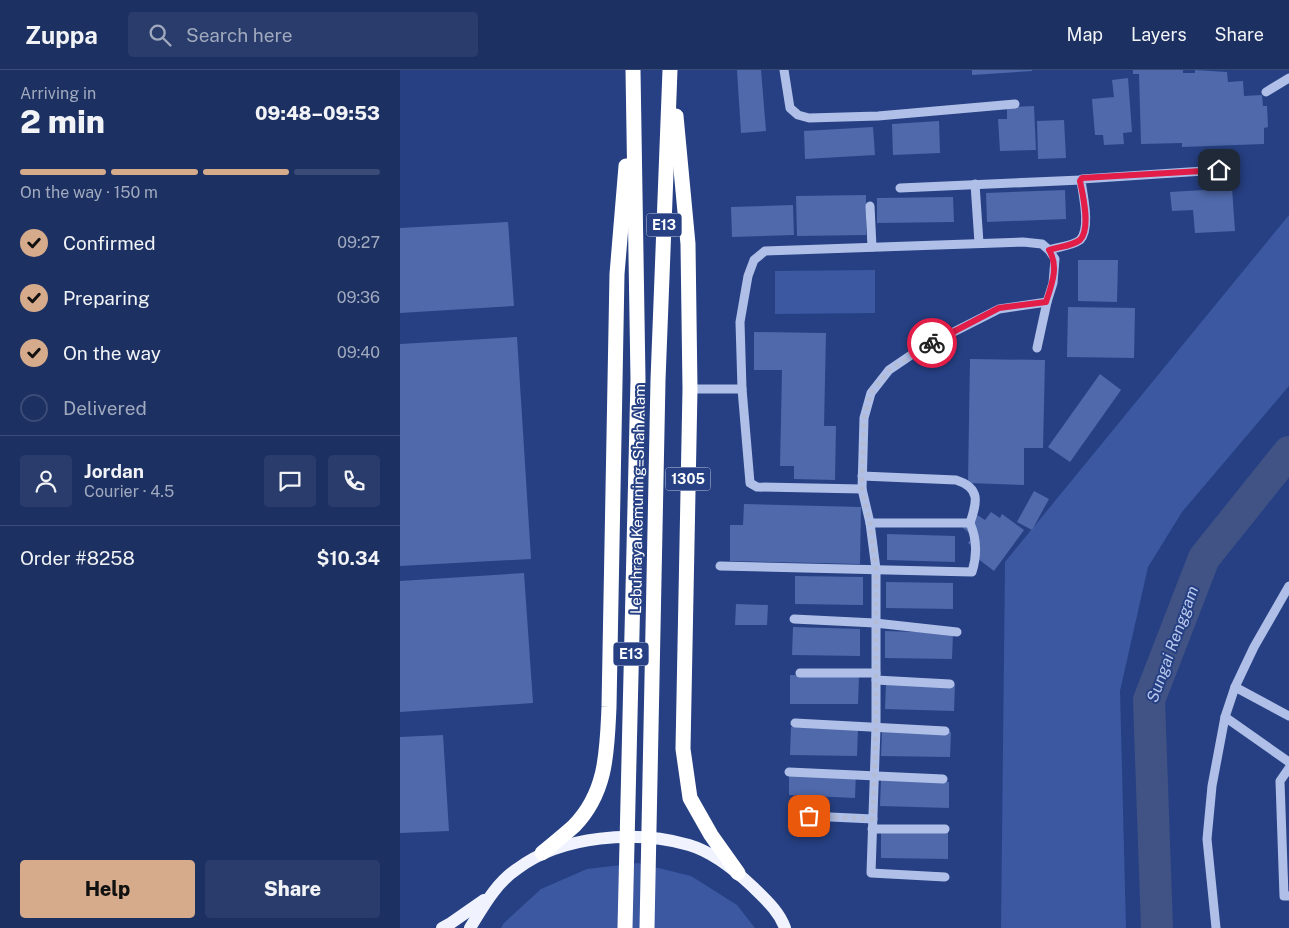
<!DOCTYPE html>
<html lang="en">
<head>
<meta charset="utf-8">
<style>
  body { margin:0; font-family:"Public Sans",sans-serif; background:#293c6b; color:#f1f3f6; height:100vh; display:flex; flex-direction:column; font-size:19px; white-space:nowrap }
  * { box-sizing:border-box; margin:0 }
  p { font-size:16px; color:#a0a9be }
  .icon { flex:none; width:28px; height:28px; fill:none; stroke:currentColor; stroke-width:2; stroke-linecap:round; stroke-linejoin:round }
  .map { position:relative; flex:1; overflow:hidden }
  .side { display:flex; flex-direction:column; background:#1c3062; width:400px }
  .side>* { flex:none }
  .pin { position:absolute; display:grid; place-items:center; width:42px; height:42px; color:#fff; margin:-21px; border-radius:10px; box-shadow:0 2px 8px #0006 }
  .courier { position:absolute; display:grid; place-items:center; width:50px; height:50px; margin:-25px; border:4px solid #e11d48; border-radius:50%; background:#fff; color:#222; box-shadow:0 1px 6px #0007 }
  .overview em { font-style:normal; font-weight:800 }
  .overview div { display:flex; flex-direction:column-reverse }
  .overview { display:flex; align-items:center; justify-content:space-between; height:85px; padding:0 20px }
  h1 { font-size:32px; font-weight:800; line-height:38px }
  .bar { display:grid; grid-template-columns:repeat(4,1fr); gap:8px 5px; align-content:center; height:60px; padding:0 20px }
  .bar i { height:6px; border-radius:4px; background:#3a4b77 }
  .bar .current { background:#d6ab8b }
  .bar p { grid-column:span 4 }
  .line { display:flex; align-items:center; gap:12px; padding:0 20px; border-top:1px solid #3a4b77 }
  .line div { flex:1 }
  .round { display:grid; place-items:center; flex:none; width:52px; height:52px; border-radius:5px; background:#293c6b }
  ol { padding:0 20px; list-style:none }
  li { display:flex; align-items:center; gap:15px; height:55px }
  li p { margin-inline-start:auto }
  li .icon { padding:5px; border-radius:50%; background:#d6ab8b; color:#111; stroke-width:4 }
  li:last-child { color:#a0a9be }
  li i { width:28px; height:28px; border:2px solid #3a4b77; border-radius:50% }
  .primary-button { display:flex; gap:10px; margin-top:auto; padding:10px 20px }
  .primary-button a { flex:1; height:58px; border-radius:5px; background:#d6ab8b; color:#111; font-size:20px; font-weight:800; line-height:58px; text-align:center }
  .primary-button a+a { background:#293c6b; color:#f1f3f6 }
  header { display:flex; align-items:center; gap:30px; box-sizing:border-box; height:70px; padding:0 25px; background:#1c3062; border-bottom:1px solid #3a4b77 }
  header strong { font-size:24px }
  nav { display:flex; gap:28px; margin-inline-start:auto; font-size:18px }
  .search { width:350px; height:45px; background:#293c6b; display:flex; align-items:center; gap:12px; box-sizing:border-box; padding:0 18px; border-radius:5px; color:#a0a9be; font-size:19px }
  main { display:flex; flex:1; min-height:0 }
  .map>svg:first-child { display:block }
</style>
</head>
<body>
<header>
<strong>Zuppa</strong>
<div class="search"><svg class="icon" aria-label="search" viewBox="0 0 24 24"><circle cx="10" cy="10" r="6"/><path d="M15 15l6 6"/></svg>Search here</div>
<nav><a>Map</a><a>Layers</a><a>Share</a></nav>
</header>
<main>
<section class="side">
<div class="overview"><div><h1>2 min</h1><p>Arriving in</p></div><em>09:48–09:53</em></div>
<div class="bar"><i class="current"></i><i class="current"></i><i class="current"></i><i></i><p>On the way · 150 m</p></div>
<ol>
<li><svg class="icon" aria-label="check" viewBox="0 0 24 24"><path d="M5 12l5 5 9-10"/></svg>Confirmed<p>09:27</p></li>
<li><svg class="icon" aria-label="check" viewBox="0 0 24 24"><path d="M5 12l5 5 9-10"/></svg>Preparing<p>09:36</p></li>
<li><svg class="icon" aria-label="check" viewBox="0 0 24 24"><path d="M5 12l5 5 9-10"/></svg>On the way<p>09:40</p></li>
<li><i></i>Delivered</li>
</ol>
<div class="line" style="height:90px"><a class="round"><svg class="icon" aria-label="person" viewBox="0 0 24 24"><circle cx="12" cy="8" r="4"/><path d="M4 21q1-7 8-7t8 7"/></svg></a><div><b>Jordan</b><p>Courier · 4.5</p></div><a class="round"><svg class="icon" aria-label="chat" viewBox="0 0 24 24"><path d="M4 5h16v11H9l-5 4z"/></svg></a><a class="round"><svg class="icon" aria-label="phone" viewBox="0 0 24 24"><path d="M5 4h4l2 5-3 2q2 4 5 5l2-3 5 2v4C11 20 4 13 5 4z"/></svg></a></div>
<div class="line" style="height:65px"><div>Order #8258</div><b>$10.34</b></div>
<div class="primary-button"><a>Help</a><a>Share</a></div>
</section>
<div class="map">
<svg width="889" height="858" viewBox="0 0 889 858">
  <rect width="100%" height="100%" fill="#264083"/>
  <g fill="#3b58a0">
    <path d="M 889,145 L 889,316 L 782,442 L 748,497 L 720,621 L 726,858 L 601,858 L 605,492 Z"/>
    <path d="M 475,200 L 475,243 L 375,244 L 375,201 Z"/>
    <path d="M 238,793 L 291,806 L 337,835 L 355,858 L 101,858 L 104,853 L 141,819 L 187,799 Z"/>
  </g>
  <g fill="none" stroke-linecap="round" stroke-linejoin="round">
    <path stroke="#415384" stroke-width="32" d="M 757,858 L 749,630 L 804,488 L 889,382"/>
  </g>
  <g fill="#4f69ab">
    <path d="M 337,0 L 361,0 L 366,61 L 341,63 Z"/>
    <path d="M 572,0 L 632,0 L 632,1 L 572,5 Z"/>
    <path d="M 733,0 L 783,0 L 783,3 L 795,3 L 795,0 L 827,2 L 828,12 L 843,11 L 844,26 L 862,25 L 863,36 L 867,36 L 868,57 L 864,58 L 864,74 L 782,77 L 782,73 L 741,74 L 739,4 L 733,4 Z"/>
    <path d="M 728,8 L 732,62 L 723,63 L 724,74 L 704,75 L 703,65 L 695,65 L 692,29 L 714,27 L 712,10 Z"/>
    <path d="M 634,36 L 636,80 L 600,81 L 598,49 L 607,49 L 607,37 Z"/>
    <path d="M 664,50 L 666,88 L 638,89 L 637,51 Z"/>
    <path d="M 539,51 L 540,83 L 493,85 L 492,54 Z"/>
    <path d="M 473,57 L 475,85 L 405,89 L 404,61 Z"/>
    <path d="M 823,114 L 823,119 L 832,118 L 835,161 L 795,163 L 793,140 L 772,141 L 770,122 L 804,120 L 803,115 Z"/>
    <path d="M 665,120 L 666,149 L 587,152 L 586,123 Z"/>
    <path d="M 466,125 L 466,165 L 397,166 L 396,126 Z"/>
    <path d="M 553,127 L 554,152 L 477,153 L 477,128 Z"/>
    <path d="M 393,135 L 394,165 L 332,167 L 331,137 Z"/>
    <path d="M 108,152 L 114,236 L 0,243 L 0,158 Z"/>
    <path d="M 678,190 L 718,190 L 717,232 L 678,231 Z"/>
    <path d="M 668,237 L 735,238 L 734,288 L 667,287 Z"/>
    <path d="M 354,262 L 426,263 L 424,356 L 436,356 L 435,410 L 394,409 L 394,396 L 380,396 L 382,300 L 354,300 Z"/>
    <path d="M 117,267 L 131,489 L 0,496 L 0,274 Z"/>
    <path d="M 570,289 L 645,290 L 643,378 L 624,378 L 624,415 L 568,413 Z"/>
    <path d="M 700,304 L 721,320 L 670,392 L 648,377 Z"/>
    <path d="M 634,421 L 649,429 L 632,460 L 617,452 Z"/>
    <path d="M 344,434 L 461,437 L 460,494 L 330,491 L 330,455 L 343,455 Z"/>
    <path d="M 591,442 L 600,448 L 602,444 L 624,460 L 594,501 L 573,485 L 577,479 L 568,473 L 573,466 L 563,458 L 574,443 L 585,450 Z"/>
    <path d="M 487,464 L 555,466 L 555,492 L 487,490 Z"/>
    <path d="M 124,503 L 133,633 L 0,642 L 0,511 Z"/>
    <path d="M 395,506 L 463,507 L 463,535 L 395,534 Z"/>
    <path d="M 486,512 L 553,513 L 553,539 L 486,538 Z"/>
    <path d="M 336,534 L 368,535 L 367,555 L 335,555 Z"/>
    <path d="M 393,557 L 460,559 L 460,586 L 392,585 Z"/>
    <path d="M 485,561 L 553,563 L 552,589 L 485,588 Z"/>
    <path d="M 390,605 L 459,606 L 458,634 L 390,634 Z"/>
    <path d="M 486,613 L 555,614 L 554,641 L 485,639 Z"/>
    <path d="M 391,657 L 458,658 L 457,686 L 390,685 Z"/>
    <path d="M 482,661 L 551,662 L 550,687 L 481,686 Z"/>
    <path d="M 43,665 L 49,761 L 0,763 L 0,667 Z"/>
    <path d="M 389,699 L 456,701 L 455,728 L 389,725 Z"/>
    <path d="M 481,710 L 549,712 L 549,738 L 480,736 Z"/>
    <path d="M 481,762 L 548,763 L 548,789 L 481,788 Z"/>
  </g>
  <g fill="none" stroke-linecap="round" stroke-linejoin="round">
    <g stroke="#afbfe7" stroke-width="9">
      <path d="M 384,0 L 390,38 L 398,45 L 409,48 L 478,46 L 615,34"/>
      <path d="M 866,22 L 889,8"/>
      <path d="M 575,114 L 579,173"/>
      <path d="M 500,118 L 681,110"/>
      <path d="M 470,136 L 472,177"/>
      <path d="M 649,180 C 658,177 672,176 680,170 C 691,159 683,125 681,111 L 682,109 L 819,100"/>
      <path d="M 290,319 L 342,319"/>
      <path d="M 462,406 L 556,410 C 581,418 577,432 570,453"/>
      <path d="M 462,419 L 357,417 L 350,413 L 342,319 L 340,252 L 348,206 L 354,190 L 365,181 L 623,172 L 642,174 L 649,180 L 655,189 L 653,213 L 647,232 L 637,278"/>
      <path d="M 320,496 L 572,502 C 577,486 577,469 570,453 L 470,453"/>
      <path d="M 394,549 L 475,553 L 557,562"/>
      <path d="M 400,603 L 476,603"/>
      <path d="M 476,610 L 550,614"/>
      <path d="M 835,617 L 889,646"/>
      <path d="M 825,647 L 889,692"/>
      <path d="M 395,653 L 545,661"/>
      <path d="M 889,698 L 880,711 L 884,826 L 889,826"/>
      <path d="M 389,702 L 543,709"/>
      <path d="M 409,746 L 473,749"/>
      <path d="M 472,759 L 545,759"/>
      <path d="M 545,807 L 471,803 L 476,657 L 476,499 L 470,453 L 462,419 L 464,348 L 471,323 L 489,300 L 520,279 L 599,239 L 647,232"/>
      <path d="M 816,858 L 807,769 L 812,716 L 825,647 L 835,617 L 854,577 L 889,516"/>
    </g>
    <g stroke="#f0f3fd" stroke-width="12">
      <path d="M 42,858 L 51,853 L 84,830"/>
      <path d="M 70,858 C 83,837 96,813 117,799 C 162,765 236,760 289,775 C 313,782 335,800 353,817 C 365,829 379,841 385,858"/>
    </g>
    <g stroke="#fff" stroke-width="15">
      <path d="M 276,46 L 288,174 L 290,319 L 283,679 L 290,728 L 311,765 L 338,803"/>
      <path d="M 142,783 C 153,774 164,765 174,756 C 207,722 207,681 209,637 L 217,204 L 226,96"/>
      <path d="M 225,858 L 238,309 L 233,0"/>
      <path d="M 247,858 L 258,310 L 270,0"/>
    </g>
  </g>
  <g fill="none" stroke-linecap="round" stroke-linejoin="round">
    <path stroke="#b3bcd4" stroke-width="5" stroke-dasharray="0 9" d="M 409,746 L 473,749 L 476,657 L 476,499 L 470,454 L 462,419 L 464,348 L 471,323 L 489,300 L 532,273"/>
    <path stroke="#e11d48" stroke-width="6" d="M 532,273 L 599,238 L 646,232 C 652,214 659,196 649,180 C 658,177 672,176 680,170 C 691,159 683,125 680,111 L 682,108 L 819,100"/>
  </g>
  <g text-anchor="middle" stroke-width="4" stroke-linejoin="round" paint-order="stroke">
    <g fill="#264083" stroke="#bec6da" stroke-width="1">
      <rect x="246.5" y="143.5" width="35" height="23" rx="4"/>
      <rect x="265.5" y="397.5" width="45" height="23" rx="4"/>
      <rect x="213.5" y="572.5" width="35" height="23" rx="4"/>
    </g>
    <g font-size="14" font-weight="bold" fill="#fff">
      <text x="264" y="160">E13</text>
      <text x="288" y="414">1305</text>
      <text x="231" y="589">E13</text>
    </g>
    <g font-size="15" fill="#fff" stroke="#264083">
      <text transform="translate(238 429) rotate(-89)" y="5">Lebuhraya Kemuning–Shah Alam</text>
    </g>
    <g font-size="16" font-style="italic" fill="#bacaee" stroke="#264083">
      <text transform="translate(772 574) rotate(-70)" y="6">Sungai Renggam</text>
    </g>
  </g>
</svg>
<div class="pin" style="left:409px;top:746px;background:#ea580c"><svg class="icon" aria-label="bag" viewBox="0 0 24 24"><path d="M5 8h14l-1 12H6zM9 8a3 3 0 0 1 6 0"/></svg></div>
<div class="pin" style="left:819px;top:100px;background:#1f2937"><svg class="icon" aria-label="home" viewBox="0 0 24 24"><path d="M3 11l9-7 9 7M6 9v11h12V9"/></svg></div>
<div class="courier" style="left:532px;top:273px"><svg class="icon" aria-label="bike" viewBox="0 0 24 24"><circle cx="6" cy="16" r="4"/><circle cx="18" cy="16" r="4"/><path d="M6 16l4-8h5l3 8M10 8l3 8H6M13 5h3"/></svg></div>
</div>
</main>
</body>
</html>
